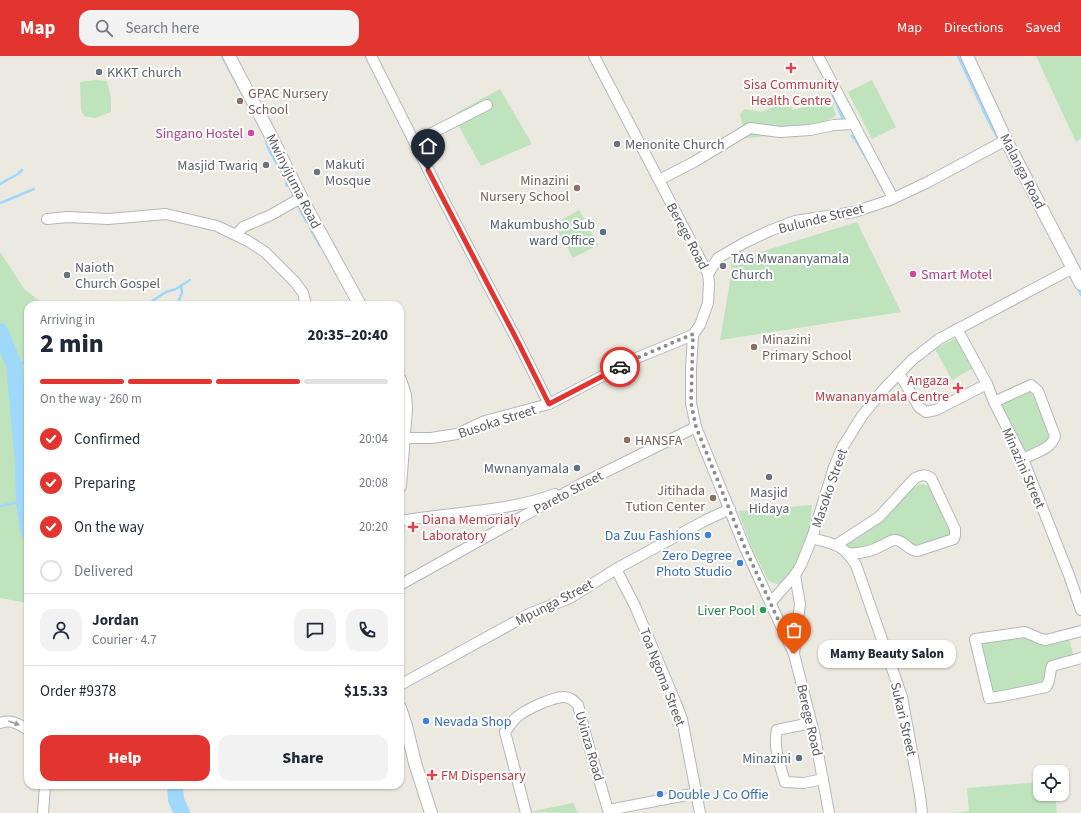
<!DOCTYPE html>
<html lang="en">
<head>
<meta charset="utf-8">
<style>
  body { margin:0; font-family:"Source Sans 3",sans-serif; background:#f2f2f3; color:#1f2937; height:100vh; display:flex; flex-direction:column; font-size:15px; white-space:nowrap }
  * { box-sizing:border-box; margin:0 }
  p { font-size:13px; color:#747a83 }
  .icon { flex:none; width:22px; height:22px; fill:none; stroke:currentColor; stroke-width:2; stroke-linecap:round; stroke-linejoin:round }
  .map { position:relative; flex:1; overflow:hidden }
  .panel { position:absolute; left:24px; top:245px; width:380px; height:488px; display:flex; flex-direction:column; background:#fff; border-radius:12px; box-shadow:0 1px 3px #0004 }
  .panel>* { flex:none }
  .tools { position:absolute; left:1033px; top:709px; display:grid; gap:8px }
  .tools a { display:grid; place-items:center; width:36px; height:36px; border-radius:8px; background:#fff; box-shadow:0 1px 3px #0004; font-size:20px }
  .pin { position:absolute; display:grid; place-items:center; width:34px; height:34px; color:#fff; margin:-41px -17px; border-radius:50% 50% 50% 0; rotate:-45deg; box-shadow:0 0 4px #0007 }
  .pin .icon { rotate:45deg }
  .courier { position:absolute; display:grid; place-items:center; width:40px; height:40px; margin:-20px; border:3px solid #e3352f; border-radius:50%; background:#fff; color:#222; box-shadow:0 1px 5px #0007 }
  .bubble { position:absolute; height:28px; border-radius:12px; background:#fff; box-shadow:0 1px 3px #0004; font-size:13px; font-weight:800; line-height:28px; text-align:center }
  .head em { font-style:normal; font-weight:800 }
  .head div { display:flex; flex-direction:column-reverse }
  .head { display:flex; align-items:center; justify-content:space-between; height:68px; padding:0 16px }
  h1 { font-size:26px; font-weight:800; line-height:30px }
  .bar { display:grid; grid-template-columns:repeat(4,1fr); gap:6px 4px; align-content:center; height:48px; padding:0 16px }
  .bar i { height:5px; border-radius:3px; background:#e0e1e3 }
  .bar .active { background:#e3352f }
  .bar p { grid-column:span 4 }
  .line { display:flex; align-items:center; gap:10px; padding:0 16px; border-top:1px solid #e0e1e3 }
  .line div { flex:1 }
  .round { display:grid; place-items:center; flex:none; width:42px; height:42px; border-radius:12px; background:#f2f2f3 }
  ol { padding:0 16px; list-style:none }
  li { display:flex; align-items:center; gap:12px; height:44px }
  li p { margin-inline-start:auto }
  li .icon { padding:4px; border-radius:50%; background:#e3352f; color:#fff; stroke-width:4 }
  li:last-child { color:#747a83 }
  li i { width:22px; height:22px; border:2px solid #e0e1e3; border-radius:50% }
  .action { display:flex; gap:8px; margin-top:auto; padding:8px 16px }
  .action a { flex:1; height:46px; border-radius:12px; background:#e3352f; color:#fff; font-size:16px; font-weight:800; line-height:46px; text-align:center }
  .action a+a { background:#f2f2f3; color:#1f2937 }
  header { display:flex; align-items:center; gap:24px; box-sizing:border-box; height:56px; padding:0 20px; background:#e3352f; color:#fff }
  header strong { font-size:19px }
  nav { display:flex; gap:22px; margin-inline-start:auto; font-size:14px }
  .search { width:280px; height:36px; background:#f2f2f3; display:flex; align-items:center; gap:10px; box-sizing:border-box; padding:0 14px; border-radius:12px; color:#747a83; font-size:15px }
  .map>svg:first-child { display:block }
</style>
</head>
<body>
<header>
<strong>Map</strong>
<div class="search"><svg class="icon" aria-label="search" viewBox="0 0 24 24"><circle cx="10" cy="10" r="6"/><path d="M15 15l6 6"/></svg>Search here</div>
<nav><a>Map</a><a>Directions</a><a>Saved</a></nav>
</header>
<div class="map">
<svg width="1081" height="757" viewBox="0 0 1081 757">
  <rect width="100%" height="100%" fill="#ece9e0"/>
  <g fill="#bee3bd">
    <path d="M 1036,0 L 1081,0 L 1081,82 L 1076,86 Z"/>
    <path d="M 96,24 L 107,25 L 111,42 L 111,56 L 95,62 L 84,60 L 81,54 L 80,26 Z"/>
    <path d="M 872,24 L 896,71 L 872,83 L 848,36 Z"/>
    <path d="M 500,33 L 532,88 L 481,110 L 458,69 L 456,57 Z"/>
    <path d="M 830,40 L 836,60 L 800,78 L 745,82 L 740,58 L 745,53 L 762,56 L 787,44 L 793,54 L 804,51 Z"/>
    <path d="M 579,154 L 598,189 L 573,202 L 554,168 Z"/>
    <path d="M 857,166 L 901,256 L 720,284 L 731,220 L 731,205 Z"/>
    <path d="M 0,196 L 25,234 L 45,249 L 28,249 L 28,547 L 0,542 Z"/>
    <path d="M 956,282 L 973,312 L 952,324 L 935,293 Z"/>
    <path d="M 1028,332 L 1045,360 L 1052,386 L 1022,399 L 998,348 Z"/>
    <path d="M 920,428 L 932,430 L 954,472 L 954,484 L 913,495 L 899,485 L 854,502 L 844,487 L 887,447 Z"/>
    <path d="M 812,449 L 810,469 L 804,488 L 789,525 C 781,529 776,529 768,524 L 751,490 L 738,455 Z"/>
    <path d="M 1027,577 L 1043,586 L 1068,579 L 1074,601 L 1046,611 L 1045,628 L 994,639 L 989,634 L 979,589 Z"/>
    <path d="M 1040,726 L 1040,738 L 1055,738 L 1057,757 L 953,757 L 969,755 L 967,732 Z"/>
    <path d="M 573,747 L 578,757 L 529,756 Z"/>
  </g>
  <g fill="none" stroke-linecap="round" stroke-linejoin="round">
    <g stroke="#a0d8fc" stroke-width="2.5">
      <path d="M 222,0 L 250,53"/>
      <path d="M 958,0 L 988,64 L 999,84"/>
      <path d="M 830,32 L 844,66"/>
      <path d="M 852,80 L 855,83 L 868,105"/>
      <path d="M 265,81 L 268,92 L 283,119 L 286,119"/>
      <path d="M 873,115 L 884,135"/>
      <path d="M 0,128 L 18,118 L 22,114"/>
      <path d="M 287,130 L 286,128 L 288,126"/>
      <path d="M 0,147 L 34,133"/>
      <path d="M 297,148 L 306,165"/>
      <path d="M 310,172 L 320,190"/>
      <path d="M 1077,230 L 1081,239"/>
      <path d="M 146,249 L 166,236 L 176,233 L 190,224"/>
      <path d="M 181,249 L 179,244 L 182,237 L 181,230"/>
      <path d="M 14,309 L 28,305"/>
      <path d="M 0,450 L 24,445"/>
    </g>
    <g stroke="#a0d8fc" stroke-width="16">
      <path d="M 0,275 L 14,309 L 23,408 L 24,445 L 28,475"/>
      <path d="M 175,729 L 176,744 L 182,757"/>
    </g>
    <defs>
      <g id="minor">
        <path d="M 371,0 L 442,141 L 519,288 L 549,348"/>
        <path d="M 594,0 L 708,218 L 709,227 L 708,247 L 700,269 L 693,279 L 691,313 L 691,347 L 696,371 L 745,492 L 794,598 L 815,681 L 829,757"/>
        <path d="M 818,0 L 893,142"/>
        <path d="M 414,86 L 487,49"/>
        <path d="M 659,124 L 694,106 L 750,72 L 780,76 L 810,74 L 834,69 L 854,68"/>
        <path d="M 47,163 L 68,161 L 108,163 L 166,158 L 217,170 L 248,185 L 265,196 L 295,226 L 303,237 L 306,249"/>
        <path d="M 237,178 L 243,171 L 271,159 L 297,144 L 304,147"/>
        <path d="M 708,218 L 718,202 L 744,187 L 769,175 L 795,165 L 854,156 L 890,144 L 928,126 L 1006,84"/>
        <path d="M 957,273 L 987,328 L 994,346 L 1023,403 L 1069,519 L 1081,554"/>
        <path d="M 899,317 L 919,351 L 926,356 L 936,354 L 987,328"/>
        <path d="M 994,346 L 1031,329 L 1038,335 L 1055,380 C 1052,393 1034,397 1023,403"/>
        <path d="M 405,382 L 431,382 L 457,378 L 485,365 L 549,348 L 639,301 L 693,279"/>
        <path d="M 400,465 C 451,456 507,456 555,438"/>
        <path d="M 812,482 C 835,489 842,487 856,509 L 902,641 L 920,739 L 922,757"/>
        <path d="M 836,489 L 879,461 L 915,422 C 921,419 925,418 931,422 L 955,473 L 955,479 L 954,483 L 917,495 C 908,495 904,484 895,484 C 890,484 886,488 881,490 C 870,496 861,498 848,497"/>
        <path d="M 616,513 L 635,550 L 677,650 L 682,663 L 700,757"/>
        <path d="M 400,529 L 581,428 L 696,371"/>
        <path d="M 771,546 L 795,519 L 801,509 L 812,482 L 834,411 L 842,392 L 862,360 L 883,334 L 912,304 L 939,283 L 1073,212"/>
        <path d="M 1081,575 L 1046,584 L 1041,583 L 1025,576 L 975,583 L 989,642 L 1003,640 L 1046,631 C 1051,625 1049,617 1052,610 L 1081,602"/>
        <path d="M 794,598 L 800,548 L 795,519"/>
        <path d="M 400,629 L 531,557 L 570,542 L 616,513 L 706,464 L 730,453"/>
        <path d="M 0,667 C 11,663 19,668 28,674"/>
        <path d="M 811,667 L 777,674 C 773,691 780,710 785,726 L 804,727 L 823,723"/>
        <path d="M 609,754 L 697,737"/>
        <path d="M 43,757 L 45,729"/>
        <path d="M 526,757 L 505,676 C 509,671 512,665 517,661 C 525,654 554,640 565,641 C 570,641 574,645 578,649 L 587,684 L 609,757"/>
      </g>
      <g id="tertiary">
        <path d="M 229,0 L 272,82 L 304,147 L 360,249"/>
        <path d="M 967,0 L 1006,84 L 1081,228"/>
        <path d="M 400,324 L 405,339 L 406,353 L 400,430"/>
        <path d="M 400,652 L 406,670 L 415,707 L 431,757"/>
      </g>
    </defs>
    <use href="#minor" stroke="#b3b7bb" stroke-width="12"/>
    <use href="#tertiary" stroke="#b3b7bb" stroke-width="14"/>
    <use href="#minor" stroke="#fff" stroke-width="10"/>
    <use href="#tertiary" stroke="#fff" stroke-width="12"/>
  </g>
  <defs><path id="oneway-solid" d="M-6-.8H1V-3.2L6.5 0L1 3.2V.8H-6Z"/></defs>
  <use fill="#9b9ea0" href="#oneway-solid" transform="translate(14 667) rotate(20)"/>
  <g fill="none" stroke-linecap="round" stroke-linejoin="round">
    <path stroke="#8c8e8d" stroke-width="4" stroke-dasharray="0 7.2" d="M 620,311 L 639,301 L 693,278 L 691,347 L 696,371 L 745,492 L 794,598"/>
    <path stroke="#e3352f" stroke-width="5" d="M 428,114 L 519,288 L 549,348 L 620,311"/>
  </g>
  <g fill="#e0444e" stroke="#fff" stroke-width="1.5">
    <path d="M789 6h4v4h4v4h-4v4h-4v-4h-4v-4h4z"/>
    <path d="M956 326h4v4h4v4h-4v4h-4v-4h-4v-4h4z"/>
    <path d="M411 465h4v4h4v4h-4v4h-4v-4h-4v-4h4z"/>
    <path d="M430 713h4v4h4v4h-4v4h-4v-4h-4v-4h4z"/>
  </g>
  <g fill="#6b7280" stroke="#fff" stroke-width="1.5">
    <circle cx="99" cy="16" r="4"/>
    <circle cx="617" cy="88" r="4"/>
    <circle cx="266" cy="109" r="4"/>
    <circle cx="317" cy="116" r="4"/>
    <circle cx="723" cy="210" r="4"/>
    <circle cx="67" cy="219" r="4"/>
    <circle cx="769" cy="421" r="4"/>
  </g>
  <g fill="#8d6e63" stroke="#fff" stroke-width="1.5">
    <circle cx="240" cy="45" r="4"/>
    <circle cx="577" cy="132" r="4"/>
    <circle cx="754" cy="291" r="4"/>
    <circle cx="627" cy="384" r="4"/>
    <circle cx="713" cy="442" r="4"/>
  </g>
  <g fill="#d1479c" stroke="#fff" stroke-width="1.5">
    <circle cx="251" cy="77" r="4"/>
    <circle cx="913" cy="218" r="4"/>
  </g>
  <g fill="#5c6f8a" stroke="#fff" stroke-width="1.5">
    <circle cx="603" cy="176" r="4"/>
    <circle cx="577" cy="412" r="4"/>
    <circle cx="799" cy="702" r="4"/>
  </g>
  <g fill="#3f7fe0" stroke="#fff" stroke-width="1.5">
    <circle cx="708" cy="479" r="4"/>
    <circle cx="740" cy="507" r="4"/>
    <circle cx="426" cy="665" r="4"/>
    <circle cx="660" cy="738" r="4"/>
  </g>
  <circle fill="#2e9e5b" stroke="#fff" stroke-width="1.5" cx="763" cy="554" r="4"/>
  <g text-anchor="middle" stroke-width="4" stroke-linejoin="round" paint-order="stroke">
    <g font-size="14" fill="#5b616d" stroke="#fff" text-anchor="start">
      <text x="107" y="21">KKKT church</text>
      <text x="625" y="93">Menonite Church</text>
      <text x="325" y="113">Makuti<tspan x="325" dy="16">Mosque</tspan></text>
      <text x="258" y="114" text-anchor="end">Masjid Twariq</text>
      <text x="731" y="207">TAG Mwananyamala<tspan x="731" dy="16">Church</tspan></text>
      <text x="75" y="216">Naioth<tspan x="75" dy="16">Church Gospel</tspan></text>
      <text x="769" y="441" text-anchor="middle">Masjid<tspan x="769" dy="16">Hidaya</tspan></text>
    </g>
    <g font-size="14" fill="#be3a42" stroke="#fff" text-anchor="start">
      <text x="791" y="33" text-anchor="middle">Sisa Community<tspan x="791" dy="16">Health Centre</tspan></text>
      <text x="949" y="329" text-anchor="end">Angaza<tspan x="949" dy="16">Mwananyamala Centre</tspan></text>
      <text x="422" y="468">Diana Memorialy<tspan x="422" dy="16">Laboratory</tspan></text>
      <text x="441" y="724">FM Dispensary</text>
    </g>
    <g font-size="14" fill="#785e54" stroke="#fff" text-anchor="start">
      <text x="248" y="42">GPAC Nursery<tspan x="248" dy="16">School</tspan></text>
      <text x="569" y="129" text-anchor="end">Minazini<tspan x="569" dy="16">Nursery School</tspan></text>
      <text x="762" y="288">Minazini<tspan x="762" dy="16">Primary School</tspan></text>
      <text x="635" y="389">HANSFA</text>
      <text x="705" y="439" text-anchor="end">Jitihada<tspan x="705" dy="16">Tution Center</tspan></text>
    </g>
    <g font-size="14" fill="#b23c85" stroke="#fff" text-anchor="end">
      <text x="243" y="82">Singano Hostel</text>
      <text x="921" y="223" text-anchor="start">Smart Motel</text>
    </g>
    <g font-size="14" fill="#595d61" stroke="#fff">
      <text transform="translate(1023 115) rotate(63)" y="5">Malanga Road</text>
      <text transform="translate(294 125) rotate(63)" y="5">Mwinyijuma Road</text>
      <text transform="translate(821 162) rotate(-14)" y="5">Bulunde Street</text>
      <text transform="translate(688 180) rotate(62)" y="5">Berege Road</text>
      <text transform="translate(497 365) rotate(-18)" y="5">Busoka Street</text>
      <text transform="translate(1024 412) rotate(66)" y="5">Minazini Street</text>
      <text transform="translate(829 432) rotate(-71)" y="5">Masoko Street</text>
      <text transform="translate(568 436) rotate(-28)" y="5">Pareto Street</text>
      <text transform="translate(554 546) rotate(-27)" y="5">Mpunga Street</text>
      <text transform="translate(663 621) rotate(69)" y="5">Toa Ngoma Street</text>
      <text transform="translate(904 663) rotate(77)" y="5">Sukari Street</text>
      <text transform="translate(810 664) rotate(77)" y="5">Berege Road</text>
      <text transform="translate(590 690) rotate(74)" y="5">Uvinza Road</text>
    </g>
    <g font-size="14" fill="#4e5e75" stroke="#fff" text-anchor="end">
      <text x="595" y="173">Makumbusho Sub<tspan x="595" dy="16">ward Office</tspan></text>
      <text x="569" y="417">Mwnanyamala</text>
      <text x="791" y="707">Minazini</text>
    </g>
    <g font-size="14" fill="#366cbe" stroke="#fff" text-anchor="end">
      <text x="700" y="484">Da Zuu Fashions</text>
      <text x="732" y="504">Zero Degree<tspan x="732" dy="16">Photo Studio</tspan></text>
      <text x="434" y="670" text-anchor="start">Nevada Shop</text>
      <text x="668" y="743" text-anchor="start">Double J Co Offie</text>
    </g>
    <g font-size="14" fill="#27864d" stroke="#fff" text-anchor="end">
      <text x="755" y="559">Liver Pool</text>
    </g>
  </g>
</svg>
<div class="tools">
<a><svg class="icon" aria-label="locate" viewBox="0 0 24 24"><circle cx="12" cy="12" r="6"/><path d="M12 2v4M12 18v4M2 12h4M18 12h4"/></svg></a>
</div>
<div class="pin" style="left:794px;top:598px;background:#ea580c"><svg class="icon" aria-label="bag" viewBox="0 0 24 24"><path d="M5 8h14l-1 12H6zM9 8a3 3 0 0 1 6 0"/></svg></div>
<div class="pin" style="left:428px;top:114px;background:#1f2937"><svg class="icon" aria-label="home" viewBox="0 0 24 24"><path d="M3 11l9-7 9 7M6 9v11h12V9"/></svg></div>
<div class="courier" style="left:620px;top:311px"><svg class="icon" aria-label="car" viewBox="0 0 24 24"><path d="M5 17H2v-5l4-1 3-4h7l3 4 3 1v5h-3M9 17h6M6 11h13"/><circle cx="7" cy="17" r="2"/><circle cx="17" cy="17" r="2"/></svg></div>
<div class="bubble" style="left:818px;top:584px;width:138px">Mamy Beauty Salon</div>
<section class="panel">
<div class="head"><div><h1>2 min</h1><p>Arriving in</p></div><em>20:35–20:40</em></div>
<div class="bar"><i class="active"></i><i class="active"></i><i class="active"></i><i></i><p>On the way · 260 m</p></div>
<ol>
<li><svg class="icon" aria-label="check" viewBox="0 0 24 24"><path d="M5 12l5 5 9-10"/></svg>Confirmed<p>20:04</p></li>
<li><svg class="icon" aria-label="check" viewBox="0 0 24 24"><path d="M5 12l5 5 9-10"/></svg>Preparing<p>20:08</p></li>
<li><svg class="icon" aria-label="check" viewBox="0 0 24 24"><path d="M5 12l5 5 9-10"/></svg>On the way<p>20:20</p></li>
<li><i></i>Delivered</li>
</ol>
<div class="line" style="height:72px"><a class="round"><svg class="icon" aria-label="person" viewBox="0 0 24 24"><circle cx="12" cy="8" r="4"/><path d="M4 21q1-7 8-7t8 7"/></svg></a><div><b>Jordan</b><p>Courier · 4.7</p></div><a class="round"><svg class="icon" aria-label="chat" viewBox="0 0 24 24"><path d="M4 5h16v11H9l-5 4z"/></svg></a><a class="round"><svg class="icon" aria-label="phone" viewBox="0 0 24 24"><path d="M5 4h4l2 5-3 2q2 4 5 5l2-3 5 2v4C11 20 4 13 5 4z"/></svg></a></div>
<div class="line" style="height:52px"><div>Order #9378</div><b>$15.33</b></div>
<div class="action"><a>Help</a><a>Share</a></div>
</section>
</div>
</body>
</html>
